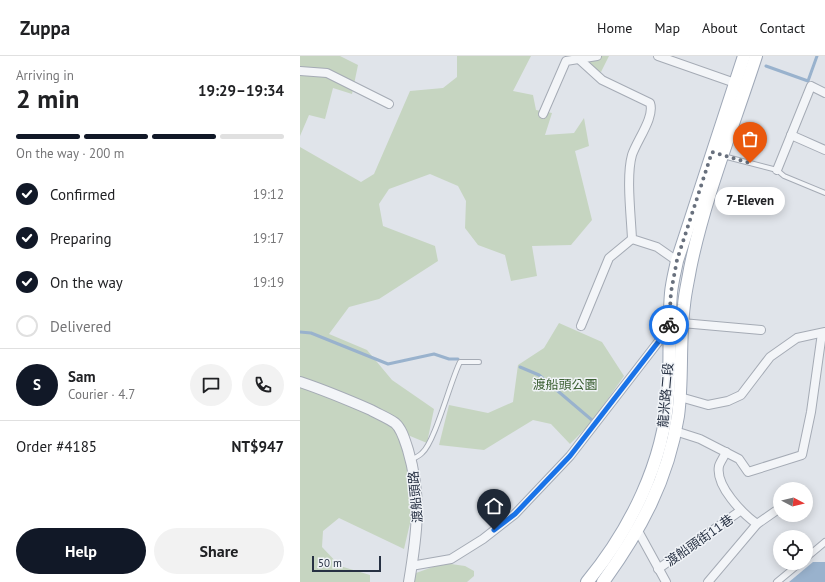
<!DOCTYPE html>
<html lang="en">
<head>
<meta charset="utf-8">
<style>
  body { margin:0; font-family:"PT Sans","Noto Sans TC",sans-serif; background:#f2f2f2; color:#202124; height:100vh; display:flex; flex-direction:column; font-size:15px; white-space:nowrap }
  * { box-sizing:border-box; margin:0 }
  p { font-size:13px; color:#757577 }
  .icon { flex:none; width:22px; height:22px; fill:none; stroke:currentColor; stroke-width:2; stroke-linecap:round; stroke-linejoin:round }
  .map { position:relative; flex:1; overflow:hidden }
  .sheet { display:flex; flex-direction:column; background:#fff; width:300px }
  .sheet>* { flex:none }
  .needle { width:26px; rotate:97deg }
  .tools { position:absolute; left:473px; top:426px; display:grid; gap:8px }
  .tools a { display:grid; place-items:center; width:40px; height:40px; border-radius:50%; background:#fff; box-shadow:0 2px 10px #0003; font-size:20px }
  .scale { position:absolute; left:12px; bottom:10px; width:69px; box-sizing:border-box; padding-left:4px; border:2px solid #273143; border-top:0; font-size:11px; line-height:14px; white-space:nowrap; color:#273143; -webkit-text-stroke:3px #f0f3f7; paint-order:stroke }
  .pin { position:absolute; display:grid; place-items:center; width:34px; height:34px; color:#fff; margin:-41px -17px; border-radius:50% 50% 50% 0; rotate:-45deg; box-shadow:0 0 4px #0007 }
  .pin .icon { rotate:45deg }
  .courier { position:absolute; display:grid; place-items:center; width:40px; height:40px; margin:-20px; border:3px solid #1a73e8; border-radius:50%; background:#fff; color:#222; box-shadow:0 1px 5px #0007 }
  .bubble { position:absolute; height:28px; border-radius:14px; background:#fff; box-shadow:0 2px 10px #0003; font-size:13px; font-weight:700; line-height:28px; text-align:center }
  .summary em { font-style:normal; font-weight:700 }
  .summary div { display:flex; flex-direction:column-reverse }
  .summary { display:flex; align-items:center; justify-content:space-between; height:68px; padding:0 16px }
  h1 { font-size:26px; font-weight:700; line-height:30px }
  .bar { display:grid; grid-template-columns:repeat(4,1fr); gap:6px 4px; align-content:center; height:48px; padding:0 16px }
  .bar i { height:5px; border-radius:3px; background:#e0e0e0 }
  .bar .active { background:#111827 }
  .bar p { grid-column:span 4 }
  .line { display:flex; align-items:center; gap:10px; padding:0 16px; border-top:1px solid #e0e0e0 }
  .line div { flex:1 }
  .round { display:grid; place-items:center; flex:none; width:42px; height:42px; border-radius:21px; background:#f2f2f2 }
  ol { padding:0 16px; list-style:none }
  li { display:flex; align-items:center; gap:12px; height:44px }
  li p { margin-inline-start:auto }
  li .icon { padding:4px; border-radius:50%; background:#111827; color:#fff; stroke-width:4 }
  li:last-child { color:#757577 }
  li i { width:22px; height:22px; border:2px solid #e0e0e0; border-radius:50% }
  .action { display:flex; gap:8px; margin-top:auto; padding:8px 16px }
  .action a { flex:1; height:46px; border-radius:24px; background:#111827; color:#fff; font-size:16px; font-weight:700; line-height:46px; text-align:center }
  .action a+a { background:#f2f2f2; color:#202124 }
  header { display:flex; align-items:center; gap:24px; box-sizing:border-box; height:56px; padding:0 20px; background:#fff; border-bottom:1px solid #e0e0e0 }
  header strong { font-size:19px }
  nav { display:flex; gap:22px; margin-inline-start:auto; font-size:14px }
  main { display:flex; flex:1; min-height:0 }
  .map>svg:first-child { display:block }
</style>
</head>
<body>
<header>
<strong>Zuppa</strong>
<nav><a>Home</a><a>Map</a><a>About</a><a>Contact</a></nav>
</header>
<main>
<section class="sheet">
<div class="summary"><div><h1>2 min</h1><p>Arriving in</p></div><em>19:29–19:34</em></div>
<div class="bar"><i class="active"></i><i class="active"></i><i class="active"></i><i></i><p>On the way · 200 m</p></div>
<ol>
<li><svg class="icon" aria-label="check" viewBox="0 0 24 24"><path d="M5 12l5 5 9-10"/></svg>Confirmed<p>19:12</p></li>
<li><svg class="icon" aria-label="check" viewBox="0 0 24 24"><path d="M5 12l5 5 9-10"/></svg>Preparing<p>19:17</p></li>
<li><svg class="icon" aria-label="check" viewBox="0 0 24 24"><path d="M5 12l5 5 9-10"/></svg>On the way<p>19:19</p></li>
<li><i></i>Delivered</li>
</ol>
<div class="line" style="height:72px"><b class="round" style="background:#111827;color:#fff">S</b><div><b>Sam</b><p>Courier · 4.7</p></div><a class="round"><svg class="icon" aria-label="chat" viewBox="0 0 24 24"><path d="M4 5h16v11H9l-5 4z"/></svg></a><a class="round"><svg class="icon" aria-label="phone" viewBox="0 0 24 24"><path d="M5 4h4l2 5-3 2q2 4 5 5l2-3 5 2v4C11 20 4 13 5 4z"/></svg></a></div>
<div class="line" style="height:52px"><div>Order #4185</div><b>NT$947</b></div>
<div class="action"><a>Help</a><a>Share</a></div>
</section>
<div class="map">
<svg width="525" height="526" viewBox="0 0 525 526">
  <rect width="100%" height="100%" fill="#e0e4ea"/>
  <g fill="#c6d5c1">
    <path d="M 0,0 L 40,0 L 58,9 L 52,38 L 33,32 L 25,63 L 9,59 L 0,80 Z"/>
    <path d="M 157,0 L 231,0 L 213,35 L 233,39 L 236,54 L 252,57 L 245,79 L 274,77 L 284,62 L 289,90 L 275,95 L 292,164 L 271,189 L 232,190 L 237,220 L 211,225 L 205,199 L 178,189 L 165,172 L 166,145 L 158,130 L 130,118 L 89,133 L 79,148 L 83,170 L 135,190 L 138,205 L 79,243 L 49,251 L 29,278 L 67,294 L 92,324 L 134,353 L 127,387 L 98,375 L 110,410 L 115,446 L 104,493 L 39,462 L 23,475 L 22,491 L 40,510 L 70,519 L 70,526 L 0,526 L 0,91 L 61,126 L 74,118 L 110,35 L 143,32 L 157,21 Z"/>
    <path d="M 271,0 L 309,0 L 301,16 Z"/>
    <path d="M 259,267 L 302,286 L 324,320 L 291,367 L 270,388 L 251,368 L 233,364 L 184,394 L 139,389 L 149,349 L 188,357 L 213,346 L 218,309 L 244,292 Z"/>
    <path d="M 144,507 L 165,510 L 174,515 L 174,520 L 167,526 L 114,526 L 116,517 Z"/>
  </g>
  <path fill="#99b2cd" d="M 513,506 L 525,506 L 525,526 L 489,526 Z"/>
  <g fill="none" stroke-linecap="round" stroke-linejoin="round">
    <g stroke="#99b2cd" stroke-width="3">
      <path d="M 466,10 L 508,25 L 517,0"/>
      <path d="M 0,276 L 11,277 L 88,308 L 134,298 L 149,303 L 158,303"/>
      <path d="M 220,311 L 239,319 L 293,365"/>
    </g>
    <defs>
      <g id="service">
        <path d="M 423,100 L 477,114 L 484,120 L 525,137"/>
        <path d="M 111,404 C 115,402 119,400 122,397 C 135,386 150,326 160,306 L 179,306"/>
      </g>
      <g id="pedestrian">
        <path d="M 506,502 L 525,486"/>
        <path d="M 477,526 L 500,507"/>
      </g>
      <g id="minor">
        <path d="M 358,0 L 435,27"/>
        <path d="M 280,4 L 302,24 L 350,47 C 355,61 337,84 332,99 C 326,120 331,160 332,183 L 357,191 L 377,205"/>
        <path d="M 0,15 L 27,17 L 89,48"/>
        <path d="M 243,58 L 266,5 L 297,0"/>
        <path d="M 491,79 L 525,94"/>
        <path d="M 477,114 L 511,30 L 525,37"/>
        <path d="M 382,267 L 461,274"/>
        <path d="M 281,270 L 309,202 L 332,183"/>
        <path d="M 380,341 L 408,349 L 428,345 L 441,339 L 470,301 L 497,282 L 525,276"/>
        <path d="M 375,375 L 400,383 L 439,403 L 448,416 L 502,399 L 511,356 L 522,277"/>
        <path d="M 426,396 C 424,401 420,406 419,410 C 415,430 443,458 457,468"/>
        <path d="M 338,475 L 366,526"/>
        <path d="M 111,510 L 151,503 L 183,483 L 215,458 L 270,400 L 369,272"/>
        <path d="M 358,513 L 440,455"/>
        <path d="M 408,526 L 457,468 L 480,452"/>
      </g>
      <path id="tertiary" d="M 0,326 C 24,334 48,344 71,354 C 78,358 88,362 95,367 C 102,373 105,385 108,394 C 122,441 117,478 109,526"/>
      <g id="primary">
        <path d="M 287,526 C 330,474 364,406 368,338 C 371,305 368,271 371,237 C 372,226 375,215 377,205 L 444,0"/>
        <path d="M 303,526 C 340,475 368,424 378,360 C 383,323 379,286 384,249 C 385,237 388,225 390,213 C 404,143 434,68 456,0"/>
      </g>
    </defs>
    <use href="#service" stroke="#a5abb5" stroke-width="6"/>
    <use href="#pedestrian" stroke="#a5abb5" stroke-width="8"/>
    <use href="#minor" stroke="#a5abb5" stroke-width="10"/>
    <use href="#tertiary" stroke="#a5abb5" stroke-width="12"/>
    <use href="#primary" stroke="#9fa8b7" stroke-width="14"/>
    <use href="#service" stroke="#f3f5f8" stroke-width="4"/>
    <use href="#pedestrian" stroke="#f3f5f8" stroke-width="6"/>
    <use href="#minor" stroke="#f3f5f8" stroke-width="8"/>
    <use href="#tertiary" stroke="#f3f5f8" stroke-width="10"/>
    <use href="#primary" stroke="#fff" stroke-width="12"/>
  </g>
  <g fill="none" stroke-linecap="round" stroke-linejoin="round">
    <path stroke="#68707d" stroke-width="4" stroke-dasharray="0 7.2" d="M 369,269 L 371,236 L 377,204 L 412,96 L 450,107"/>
    <path stroke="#1a73e8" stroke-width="5" d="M 194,474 L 215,458 L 270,400 L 369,272 L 369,269"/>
  </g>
  <g text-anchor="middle" stroke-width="3" stroke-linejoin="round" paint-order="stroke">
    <g font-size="13" fill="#3c6034" stroke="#f0f3f7">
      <text x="265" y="333">渡船頭公園</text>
    </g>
    <g font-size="13" fill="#273143" stroke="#f0f3f7">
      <text transform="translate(365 339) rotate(-85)" y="5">龍米路二段</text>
      <text transform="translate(115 441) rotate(-95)" y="5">渡船頭路</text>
      <text transform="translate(399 484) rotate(-35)" y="5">渡船頭街11巷</text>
    </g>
  </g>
</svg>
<div class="tools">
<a><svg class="needle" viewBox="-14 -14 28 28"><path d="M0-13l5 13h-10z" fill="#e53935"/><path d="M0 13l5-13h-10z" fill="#757577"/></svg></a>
<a><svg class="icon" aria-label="locate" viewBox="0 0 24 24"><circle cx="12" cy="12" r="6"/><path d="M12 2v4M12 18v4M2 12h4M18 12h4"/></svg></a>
</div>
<div class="scale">50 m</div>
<div class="pin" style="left:450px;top:107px;background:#ea580c"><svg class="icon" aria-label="bag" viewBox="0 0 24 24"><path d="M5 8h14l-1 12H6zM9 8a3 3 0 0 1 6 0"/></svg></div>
<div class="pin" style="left:194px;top:474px;background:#1f2937"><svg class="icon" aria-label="home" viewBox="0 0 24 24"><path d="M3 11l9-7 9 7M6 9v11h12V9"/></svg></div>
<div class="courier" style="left:369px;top:269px"><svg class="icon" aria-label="bike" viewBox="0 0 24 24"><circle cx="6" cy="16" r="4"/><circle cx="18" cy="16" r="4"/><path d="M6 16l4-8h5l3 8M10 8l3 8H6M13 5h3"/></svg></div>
<div class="bubble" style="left:415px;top:131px;width:70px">7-Eleven</div>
</div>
</main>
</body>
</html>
